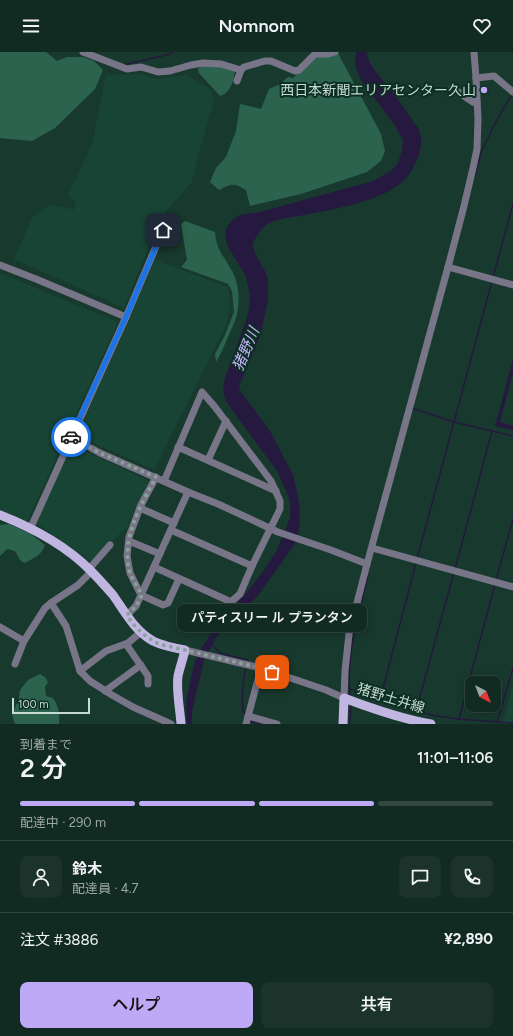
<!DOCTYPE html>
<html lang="ja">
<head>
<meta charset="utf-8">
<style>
  body { margin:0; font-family:Figtree,"Noto Sans JP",sans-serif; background:#1b332a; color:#f1f3f6; height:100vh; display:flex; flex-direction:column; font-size:15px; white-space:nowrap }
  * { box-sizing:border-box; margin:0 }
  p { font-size:13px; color:#9ca7a5 }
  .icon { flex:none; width:22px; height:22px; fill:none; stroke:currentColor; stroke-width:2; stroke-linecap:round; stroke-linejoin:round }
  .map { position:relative; height:672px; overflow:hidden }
  .panel { display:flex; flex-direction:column; background:#122b22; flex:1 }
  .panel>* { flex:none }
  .needle { width:26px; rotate:138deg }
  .tools { position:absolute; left:465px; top:624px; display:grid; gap:8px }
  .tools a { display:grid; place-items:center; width:36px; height:36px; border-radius:8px; background:#122b22; box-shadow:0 2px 10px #0003,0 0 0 1px #314740; font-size:20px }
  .scale { position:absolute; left:12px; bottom:10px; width:78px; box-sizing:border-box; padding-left:4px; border:2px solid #c7dad2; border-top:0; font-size:11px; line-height:14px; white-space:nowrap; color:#c7dad2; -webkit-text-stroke:3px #0c2f23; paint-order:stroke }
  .pin { position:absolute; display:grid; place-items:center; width:34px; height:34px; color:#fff; margin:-17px; border-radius:8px; box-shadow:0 2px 6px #0006 }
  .courier { position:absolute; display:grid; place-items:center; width:40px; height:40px; margin:-20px; border:3px solid #1a73e8; border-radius:50%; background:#fff; color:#222; box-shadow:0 1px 5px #0007 }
  .bubble { position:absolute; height:28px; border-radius:8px; background:#122b22; box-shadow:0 2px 10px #0003,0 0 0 1px #314740; font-size:13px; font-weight:600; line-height:28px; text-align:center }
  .summary em { font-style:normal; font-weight:600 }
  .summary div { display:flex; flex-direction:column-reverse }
  .summary { display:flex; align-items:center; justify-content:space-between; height:68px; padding:0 20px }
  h1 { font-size:26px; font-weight:600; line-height:30px }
  .bar { display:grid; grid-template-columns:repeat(4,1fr); gap:6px 4px; align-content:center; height:48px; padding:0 20px }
  .bar i { height:5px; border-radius:3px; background:#314740 }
  .bar .selected { background:#bda9f5 }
  .bar p { grid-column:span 4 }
  .line { display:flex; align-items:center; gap:10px; padding:0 20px; border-top:1px solid #314740 }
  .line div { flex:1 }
  .round { display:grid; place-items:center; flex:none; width:42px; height:42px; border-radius:8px; background:#1b332a }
  .cta { display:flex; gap:8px; margin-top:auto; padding:8px 20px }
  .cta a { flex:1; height:46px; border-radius:8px; background:#bda9f5; color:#111; font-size:16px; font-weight:600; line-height:46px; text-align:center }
  .cta a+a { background:#1b332a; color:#f1f3f6 }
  header { display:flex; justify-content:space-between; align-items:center; height:52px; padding:0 20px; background:#122b22; font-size:18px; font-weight:600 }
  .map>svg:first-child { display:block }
</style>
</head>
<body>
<header><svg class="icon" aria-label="menu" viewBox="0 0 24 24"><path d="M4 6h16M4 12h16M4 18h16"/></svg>Nomnom<svg class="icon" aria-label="heart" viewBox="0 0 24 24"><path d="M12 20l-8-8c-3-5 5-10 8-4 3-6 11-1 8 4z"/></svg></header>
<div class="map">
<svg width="513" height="672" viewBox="0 0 513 672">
  <rect width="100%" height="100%" fill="#18392d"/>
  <g fill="#184435">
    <path d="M 140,22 L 158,27 L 188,23 L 198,31 L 211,37 L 214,49 L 199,100 L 192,130 L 160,166 L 124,256 L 14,207 L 32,166 L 50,152 L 74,158 L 76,149 L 68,144 L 92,92 L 106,23 Z"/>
    <path d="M 155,208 L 228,235 L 230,254 L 226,273 L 154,418 L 77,384 Z"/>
    <path d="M 0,221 L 118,270 L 27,470 L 0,460 Z"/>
    <path d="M 71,392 L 149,429 L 127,475 L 91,509 L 36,471 Z"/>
    <path d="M 513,631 L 513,672 L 502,672 Z"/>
  </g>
  <g fill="#2c634f">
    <path d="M 0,0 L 46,0 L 57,9 L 67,5 L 83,5 L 94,9 L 103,18 L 95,37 L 55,76 L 32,89 L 0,86 Z"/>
    <path d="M 338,1 L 381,82 L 385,99 L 381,109 L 367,120 L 301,142 L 250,154 L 246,138 C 234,130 231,132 219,138 L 210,130 L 216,116 L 226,105 L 236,79 L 240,52 L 261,57 L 269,37 L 280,32 L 288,25 L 293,26 L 313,6 Z"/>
    <path d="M 201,14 L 221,14 L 235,19 C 234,29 230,41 220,44 L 199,21 L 198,17 Z"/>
    <path d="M 185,169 L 215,180 C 216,198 224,204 232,219 C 239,232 240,248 237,262 C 235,270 231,278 228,285 C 224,294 221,302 216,310 L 215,302 L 225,283 L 234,260 L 232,239 L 228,232 L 181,215 L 187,208 L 181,172 Z"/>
    <path d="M 9,472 L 29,481 L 45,493 C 41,504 34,506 24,511 L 20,508 L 15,499 L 7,497 L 0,504 L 0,473 Z"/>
    <path d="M 40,622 L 45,625 L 48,630 L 45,635 L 46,644 L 53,646 C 59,655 60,662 59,672 L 15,672 L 12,663 L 19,646 L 20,638 L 28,628 Z"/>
  </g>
  <g fill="#25193f">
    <path d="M 356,0 L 367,0 C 367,9 374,17 379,24 C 391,38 402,52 412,68 C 415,72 419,76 420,81 C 423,90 420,102 416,110 C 411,120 406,128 397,134 C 375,150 332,158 304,163 C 292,165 277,166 266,173 C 260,178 255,186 252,193 L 258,207 L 266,221 L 268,228 L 268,248 L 260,285 L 239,334 L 241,340 L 270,379 L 293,423 L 297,440 L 300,457 L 299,479 L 295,490 L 292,496 L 260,541 L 242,561 L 217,584 L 204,608 L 192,660 L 192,672 L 187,672 L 186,650 L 194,612 L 201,597 L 214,577 L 246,541 L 262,521 L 277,498 L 290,466 L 290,452 L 288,443 L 277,419 L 232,358 L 225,347 L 223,337 L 225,326 L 246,269 L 249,257 L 250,245 L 246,224 L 228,195 L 225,184 L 227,175 L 232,168 L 240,163 L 260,160 L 373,129 L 391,119 L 398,111 L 402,98 L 403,88 L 396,75 L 361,28 L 355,13 Z"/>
    <path d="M 513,308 L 513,321 L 500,370 L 513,374 L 513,378 L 495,374 Z"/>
  </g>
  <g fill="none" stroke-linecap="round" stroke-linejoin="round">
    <g stroke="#25193f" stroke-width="1.5">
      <path d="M 123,13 L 170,2 L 173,0"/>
      <path d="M 475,124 L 481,100 L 499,64 L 512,43 L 513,44"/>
      <path d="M 493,225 L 513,152"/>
      <path d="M 411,358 L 415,357 L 454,370 L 513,384"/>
      <path d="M 417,507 L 492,229"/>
      <path d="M 455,517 L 492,379"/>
      <path d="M 496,528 L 513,467"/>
      <path d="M 211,592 L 220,601 L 248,608 L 248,610"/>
      <path d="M 350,637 L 380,648 L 416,659 L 436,664 L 459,667 L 513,671"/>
      <path d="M 350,644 C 346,603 358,563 368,524"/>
      <path d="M 380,648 L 416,511"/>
      <path d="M 416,659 L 454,520"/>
      <path d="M 245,664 C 240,653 243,628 246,615"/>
      <path d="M 459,667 L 495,532"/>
      <path d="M 249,669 L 263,672"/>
      <path d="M 497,670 L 513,616"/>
      <path d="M 350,672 L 351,652"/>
    </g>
    <g stroke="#797589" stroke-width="7">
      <path d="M 83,0 L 127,17 L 141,15 L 158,20 L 170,19 L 191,13 L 203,11 L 221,12 L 241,18"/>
      <path d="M 476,26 L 494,24 L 513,40"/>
      <path d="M 237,29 L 241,18 L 244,15 L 265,9 L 271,9 L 295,19 L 299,18 L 315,2 L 328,2 L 335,0"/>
      <path d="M 452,36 L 473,50 L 477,51"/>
      <path d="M 0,213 L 36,227 L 126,265"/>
      <path d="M 448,215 L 513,233"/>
      <path d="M 71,385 L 100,401 L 188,440 L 218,452 L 278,480 L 331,498 L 367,512"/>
      <path d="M 178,395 L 276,439"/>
      <path d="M 208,408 L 226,369"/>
      <path d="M 156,425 L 141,453 L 129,485 L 127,504 L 130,521 L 141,543 L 163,553 L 168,551 L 179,527"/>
      <path d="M 140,456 L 174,471"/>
      <path d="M 31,475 L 126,265 L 163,178"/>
      <path d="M 171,478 L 252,514"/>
      <path d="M 129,489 L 160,502"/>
      <path d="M 372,496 L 513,535"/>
      <path d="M 154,515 L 229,549 L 232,549 L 240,542 L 252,514 L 280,457 L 280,449 L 271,429 L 215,355 L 202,340 L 164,429"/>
      <path d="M 89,517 L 110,493"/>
      <path d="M 92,519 L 78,533 L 51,551 L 66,574 L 80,619 L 90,629 L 112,643 L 133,655 L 171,672"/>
      <path d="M 127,563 L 136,554 L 188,440"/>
      <path d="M 0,575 L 24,589"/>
      <path d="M 126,592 L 148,624 L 148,632"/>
      <path d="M 185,598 L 261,616 L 326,638 L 344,646 L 345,619 L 349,582 L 367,512 L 448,215 L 463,158 L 473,116 L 477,97 L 478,67 L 476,26 L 474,0"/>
      <path d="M 15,612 L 24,589 L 45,556 L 51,551"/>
      <path d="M 80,619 L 106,599 L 128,591 L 141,580"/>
      <path d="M 105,639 L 141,613"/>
      <path d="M 248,664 L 277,672"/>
      <path d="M 246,672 L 261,616"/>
    </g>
    <g stroke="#c0b6e1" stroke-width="9">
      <path d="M 0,463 C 33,476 65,493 90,518 C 98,526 106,535 113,543 C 125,560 134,578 153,589 C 163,594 174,596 185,598 C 183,607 180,615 178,624 C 176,638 180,657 181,672"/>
      <path d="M 343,672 L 344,646 C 373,657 401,667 431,672"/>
    </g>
  </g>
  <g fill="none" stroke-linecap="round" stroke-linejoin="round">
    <path stroke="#8aa298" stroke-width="4" stroke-dasharray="0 7.2" d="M 71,385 L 100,401 L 156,425 C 141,453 120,488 130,521 C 133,528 138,536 142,543 L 136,554 L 127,563 C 135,576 145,585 159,592 L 261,616 L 272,620"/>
    <path stroke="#1a73e8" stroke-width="5" d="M 71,385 L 126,265 L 163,178"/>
  </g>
  <circle fill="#bda9f5" stroke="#0c2f23" stroke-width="1.5" cx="484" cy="38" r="4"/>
  <g text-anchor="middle" stroke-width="4" stroke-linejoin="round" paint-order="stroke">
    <g font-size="14" fill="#c7dad2" stroke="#0c2f23" text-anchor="end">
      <text x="476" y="43">西日本新聞エリアセンター久山</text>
    </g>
    <g font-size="14" fill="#c7dad2" stroke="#0c2f23">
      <text transform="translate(391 646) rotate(17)" y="5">猪野土井線</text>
    </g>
    <g font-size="15" font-style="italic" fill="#c6b4fb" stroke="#0c2f23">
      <text transform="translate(246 297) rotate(-67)" y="5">猪野川</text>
    </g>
  </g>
</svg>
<div class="tools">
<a><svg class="needle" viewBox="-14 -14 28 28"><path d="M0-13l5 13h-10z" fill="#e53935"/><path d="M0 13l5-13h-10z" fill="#9ca7a5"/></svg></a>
</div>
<div class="scale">100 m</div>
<div class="pin" style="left:272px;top:620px;background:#ea580c"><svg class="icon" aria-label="bag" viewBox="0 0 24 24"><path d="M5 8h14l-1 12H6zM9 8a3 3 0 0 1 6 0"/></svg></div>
<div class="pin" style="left:163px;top:178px;background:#1f2937"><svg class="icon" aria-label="home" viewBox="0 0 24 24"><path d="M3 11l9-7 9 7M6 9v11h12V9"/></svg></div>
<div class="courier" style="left:71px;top:385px"><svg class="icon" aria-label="car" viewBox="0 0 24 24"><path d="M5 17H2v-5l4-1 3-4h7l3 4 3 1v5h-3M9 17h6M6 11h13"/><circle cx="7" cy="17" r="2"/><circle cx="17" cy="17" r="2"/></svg></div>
<div class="bubble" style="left:177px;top:552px;width:190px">パティスリー ル プランタン</div>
</div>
<section class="panel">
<div class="summary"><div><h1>2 分</h1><p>到着まで</p></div><em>11:01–11:06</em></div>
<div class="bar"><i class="selected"></i><i class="selected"></i><i class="selected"></i><i></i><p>配達中 · 290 m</p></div>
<div class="line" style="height:72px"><a class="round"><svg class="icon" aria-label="person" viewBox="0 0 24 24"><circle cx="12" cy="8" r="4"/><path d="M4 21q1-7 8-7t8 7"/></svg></a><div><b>鈴木</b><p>配達員 · 4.7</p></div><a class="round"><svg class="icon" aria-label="chat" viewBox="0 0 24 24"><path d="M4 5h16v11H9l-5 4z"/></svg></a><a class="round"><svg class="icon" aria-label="phone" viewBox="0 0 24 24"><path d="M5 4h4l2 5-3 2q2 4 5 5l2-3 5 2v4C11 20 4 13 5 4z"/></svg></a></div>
<div class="line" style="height:52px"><div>注文 #3886</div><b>¥2,890</b></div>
<div class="cta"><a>ヘルプ</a><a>共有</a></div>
</section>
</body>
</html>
